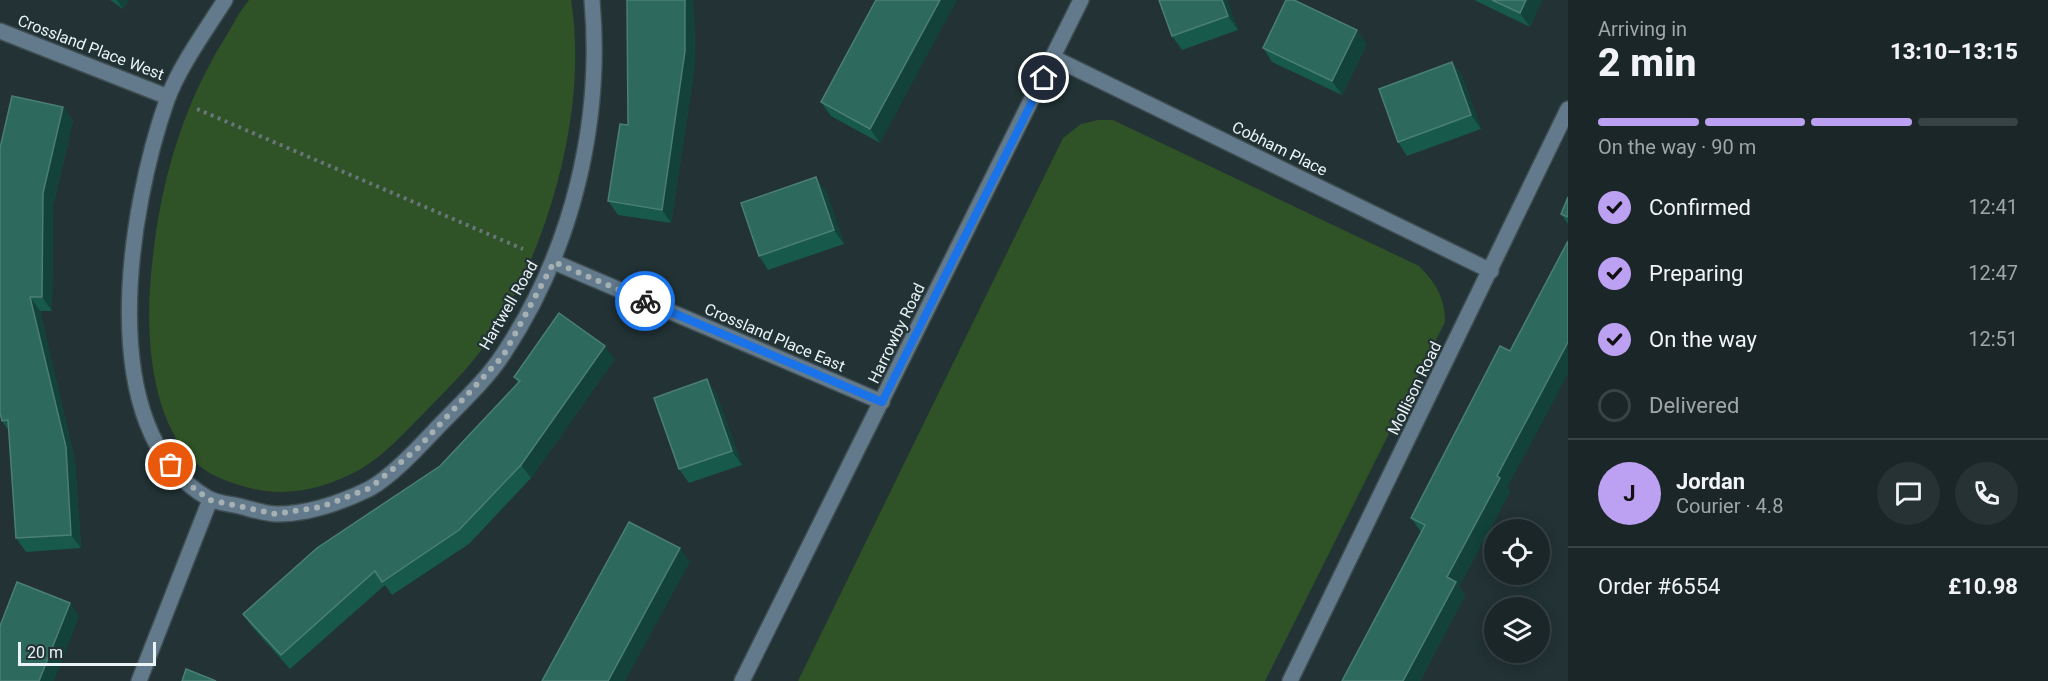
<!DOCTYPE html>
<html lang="en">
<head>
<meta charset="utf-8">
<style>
  body { margin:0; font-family:Roboto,sans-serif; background:#273234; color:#f1f3f6; height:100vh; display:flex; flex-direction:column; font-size:22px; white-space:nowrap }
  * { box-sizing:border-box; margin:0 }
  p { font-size:20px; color:#9fa5a8 }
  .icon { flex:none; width:33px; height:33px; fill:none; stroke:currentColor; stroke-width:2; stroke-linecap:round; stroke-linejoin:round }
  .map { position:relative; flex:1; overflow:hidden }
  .panel { display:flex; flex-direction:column; background:#1a2628; width:480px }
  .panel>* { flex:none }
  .buttons { position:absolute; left:1484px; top:519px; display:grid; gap:12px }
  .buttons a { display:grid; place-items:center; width:66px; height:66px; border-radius:50%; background:#1a2628; box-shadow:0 3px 15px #0003,0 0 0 2px #384345; font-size:30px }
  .scale { position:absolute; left:18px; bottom:15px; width:138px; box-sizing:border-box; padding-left:6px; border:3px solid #eaf4f6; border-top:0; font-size:16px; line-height:21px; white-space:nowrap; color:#eaf4f6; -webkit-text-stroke:4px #223235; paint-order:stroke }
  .pin { position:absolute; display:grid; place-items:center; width:51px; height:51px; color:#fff; margin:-26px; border:3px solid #fff; border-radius:50%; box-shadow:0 2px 6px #0007 }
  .courier { position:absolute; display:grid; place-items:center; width:60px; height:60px; margin:-30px; border:4px solid #1a73e8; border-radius:50%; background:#fff; color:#222; box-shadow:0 2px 8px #0007 }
  .overview em { font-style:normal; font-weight:800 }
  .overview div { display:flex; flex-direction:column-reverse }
  .overview { display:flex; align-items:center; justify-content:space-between; height:102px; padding:0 30px }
  h1 { font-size:39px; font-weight:800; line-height:45px }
  .bar { display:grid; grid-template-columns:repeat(4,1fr); gap:9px 6px; align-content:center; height:72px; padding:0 30px }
  .bar i { height:8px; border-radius:4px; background:#384345 }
  .bar .selected { background:#bca0f2 }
  .bar p { grid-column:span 4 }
  .line { display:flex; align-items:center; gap:15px; padding:0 30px; border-top:2px solid #384345 }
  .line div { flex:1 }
  .round { display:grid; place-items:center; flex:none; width:63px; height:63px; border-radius:32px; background:#273234 }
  ol { padding:0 30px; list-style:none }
  li { display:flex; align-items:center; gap:18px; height:66px }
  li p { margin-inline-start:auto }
  li .icon { padding:6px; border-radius:50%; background:#bca0f2; color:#111; stroke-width:4 }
  li:last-child { color:#9fa5a8 }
  li i { width:33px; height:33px; border:3px solid #384345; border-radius:50% }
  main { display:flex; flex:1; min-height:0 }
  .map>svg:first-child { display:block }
</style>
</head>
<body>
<main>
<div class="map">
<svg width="1568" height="681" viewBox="0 0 1568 681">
  <rect width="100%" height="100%" fill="#223235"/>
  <g fill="#2f5227">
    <path d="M 249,0 L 571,0 C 589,109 548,251 487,342 C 471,366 447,389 427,410 C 407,430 384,456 359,470 C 327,488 289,497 254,489 C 234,484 208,476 194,461 C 148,417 145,324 152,265 C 160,185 181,110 223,41 C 232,27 239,12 249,0 Z"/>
    <path d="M 1098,120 L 1113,120 L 1419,266 C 1436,283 1445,298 1445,322 L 1265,681 L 798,681 L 1063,138 L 1081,124 Z"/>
  </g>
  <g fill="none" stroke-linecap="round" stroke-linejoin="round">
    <defs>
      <g id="minor">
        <path d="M 225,0 C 206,30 179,67 167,100 C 130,205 90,431 208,498 C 217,503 229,504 239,506 C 251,509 265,514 277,514 C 307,514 342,502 369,489 C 391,477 418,448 436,429 C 458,406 486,381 504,353 C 572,250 603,123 592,0"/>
        <path d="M 0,31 L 168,97"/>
        <path d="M 1054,58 L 1491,271"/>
        <path d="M 554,262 L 882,402"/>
        <path d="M 139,681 L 210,500"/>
        <path d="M 742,681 L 1081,0"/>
        <path d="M 1290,681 L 1568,109"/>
      </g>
    </defs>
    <use href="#minor" stroke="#3e4d50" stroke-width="18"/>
    <path stroke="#697679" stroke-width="4" stroke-dasharray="3 4.5" stroke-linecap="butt" d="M 197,109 L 523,249"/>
    <use href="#minor" stroke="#637a8c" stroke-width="15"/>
  </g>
  <g fill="#17594b">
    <path d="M 110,0 L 129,0 L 123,9 Z"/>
    <path d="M 876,0 L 880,143 L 831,116 L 821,102 Z"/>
    <path d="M 1227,0 L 1238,30 L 1182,50 L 1172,36 Z"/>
    <path d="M 1475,0 L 1542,0 L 1530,27 L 1476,1 Z"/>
    <path d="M 694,9 L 695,65 L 671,223 L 618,215 L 608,201 Z"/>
    <path d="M 1367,44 L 1342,95 L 1272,62 L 1263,48 Z"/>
    <path d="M 1452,62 L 1462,76 L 1481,129 L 1407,156 L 1398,142 Z"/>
    <path d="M 63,107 L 73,121 L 53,206 L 52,311 L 40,311 L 75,461 L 81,548 L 26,552 L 16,538 L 9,431 L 2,421 Z"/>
    <path d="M 826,191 L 844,244 L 768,270 L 759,256 Z"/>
    <path d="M 1568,197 L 1568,224 L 1561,214 Z"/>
    <path d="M 615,359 L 531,478 L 469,544 L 392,595 L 385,585 L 290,669 L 253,628 L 243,614 L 440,466 L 518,383 L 514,377 Z"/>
    <path d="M 716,393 L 742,465 L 689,483 L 679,469 Z"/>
    <path d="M 1507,488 L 1510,492 L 1459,586 L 1465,595 L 1420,681 L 1342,681 L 1421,532 L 1411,518 Z"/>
  </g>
  <g fill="#12423a">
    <path d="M 117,0 L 129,0 L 123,9 Z"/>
    <path d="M 685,0 L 693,0 L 694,9 L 695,65 L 671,223 L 662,210 Z"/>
    <path d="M 940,0 L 957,0 L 880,143 L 870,129 Z"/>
    <path d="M 1222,0 L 1227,0 L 1238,30 L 1228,16 Z"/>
    <path d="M 1526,0 L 1542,0 L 1530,27 L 1520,13 Z"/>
    <path d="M 1357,30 L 1367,44 L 1342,95 L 1332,81 Z"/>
    <path d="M 1452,62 L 1462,76 L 1481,129 L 1471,115 Z"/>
    <path d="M 63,107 L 73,121 L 53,206 L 52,311 L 42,297 L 43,193 Z"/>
    <path d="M 816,177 L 826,191 L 844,244 L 834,230 Z"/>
    <path d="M 30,297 L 40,311 L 75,461 L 81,548 L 71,535 Z"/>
    <path d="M 1568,342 L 1568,374 L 1507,488 L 1510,492 L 1459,586 L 1465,595 L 1420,681 L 1403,681 L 1447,577 L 1497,476 Z"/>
    <path d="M 605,346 L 615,359 L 531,478 L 521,465 Z"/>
    <path d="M 707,379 L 716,393 L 742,465 L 732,451 Z"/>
    <path d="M 680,548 L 690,562 L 625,681 L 608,681 Z"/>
    <path d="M 70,603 L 79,617 L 54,681 L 39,681 Z"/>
  </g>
  <g fill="#2e695d" stroke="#4b7f75" stroke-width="1.5">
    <path d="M 627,0 L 685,0 L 685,51 L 662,210 L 608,201 L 620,124 L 628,125 Z"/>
    <path d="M 876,0 L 940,0 L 870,129 L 821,102 Z"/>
    <path d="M 1159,0 L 1222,0 L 1228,16 L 1172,36 Z"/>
    <path d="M 1286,0 L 1294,0 L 1357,30 L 1332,81 L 1263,48 Z"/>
    <path d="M 1492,0 L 1526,0 L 1520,13 Z"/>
    <path d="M 1452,62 L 1471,115 L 1398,142 L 1379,89 Z"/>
    <path d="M 12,96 L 63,107 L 43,193 L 42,297 L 30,297 L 66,447 L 71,535 L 16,538 L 8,420 L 2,421 L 0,413 L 0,148 Z"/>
    <path d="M 816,177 L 834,230 L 759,256 L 741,203 Z"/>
    <path d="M 1568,197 L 1568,217 L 1561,214 Z"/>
    <path d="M 1568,241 L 1568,342 L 1497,476 L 1500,478 L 1447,577 L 1456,582 L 1403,681 L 1342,681 L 1425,525 L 1411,518 L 1500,346 L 1510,351 Z"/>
    <path d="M 559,313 L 605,346 L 521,465 L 459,530 L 382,582 L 375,571 L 281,655 L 243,614 L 317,548 L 440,466 L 520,381 L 514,377 Z"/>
    <path d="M 707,379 L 732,451 L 679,469 L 654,398 Z"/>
    <path d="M 629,522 L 680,548 L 608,681 L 542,681 Z"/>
    <path d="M 17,582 L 70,603 L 39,681 L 0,681 L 0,626 Z"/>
    <path d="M 186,669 L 216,681 L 182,681 Z"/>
  </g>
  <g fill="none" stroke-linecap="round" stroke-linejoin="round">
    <path stroke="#a4b0b2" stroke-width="6" stroke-dasharray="0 10.8" d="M 171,465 L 180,478 L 210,500 L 275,514 L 321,507 L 370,488 L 418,448 L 503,356 L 554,262 L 645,301"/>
    <path stroke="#1a73e8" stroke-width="8" d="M 645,301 L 882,402 L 1044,78"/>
  </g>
  <g text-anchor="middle" stroke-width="4.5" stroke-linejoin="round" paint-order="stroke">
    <g font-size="16" fill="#eaf4f6" stroke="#223235">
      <text transform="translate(91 47) rotate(21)" y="6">Crossland Place West</text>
      <text transform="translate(1280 148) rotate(26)" y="6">Cobham Place</text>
      <text transform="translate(508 305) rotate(-60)" y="6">Hartwell Road</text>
      <text transform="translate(896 333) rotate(-64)" y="6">Harrowby Road</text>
      <text transform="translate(775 337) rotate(23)" y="6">Crossland Place East</text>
      <text transform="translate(1414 388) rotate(-64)" y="6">Mollison Road</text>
    </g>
  </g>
</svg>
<div class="buttons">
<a><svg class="icon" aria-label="locate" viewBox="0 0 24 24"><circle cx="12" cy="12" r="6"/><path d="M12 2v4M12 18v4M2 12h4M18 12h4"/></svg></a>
<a><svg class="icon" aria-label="layers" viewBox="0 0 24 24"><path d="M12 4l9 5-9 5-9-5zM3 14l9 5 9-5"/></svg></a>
</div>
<div class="scale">20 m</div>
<div class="pin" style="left:171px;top:465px;background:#ea580c"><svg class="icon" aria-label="bag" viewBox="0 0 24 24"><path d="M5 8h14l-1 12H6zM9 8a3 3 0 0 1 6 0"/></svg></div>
<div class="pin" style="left:1044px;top:78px;background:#1f2937"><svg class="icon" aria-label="home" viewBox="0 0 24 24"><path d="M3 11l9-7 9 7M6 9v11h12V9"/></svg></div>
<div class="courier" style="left:645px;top:301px"><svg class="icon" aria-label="bike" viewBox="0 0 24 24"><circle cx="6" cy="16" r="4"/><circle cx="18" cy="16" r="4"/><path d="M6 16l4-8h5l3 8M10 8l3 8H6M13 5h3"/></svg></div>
</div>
<section class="panel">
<div class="overview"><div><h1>2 min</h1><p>Arriving in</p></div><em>13:10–13:15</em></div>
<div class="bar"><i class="selected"></i><i class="selected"></i><i class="selected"></i><i></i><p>On the way · 90 m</p></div>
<ol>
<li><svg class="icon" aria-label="check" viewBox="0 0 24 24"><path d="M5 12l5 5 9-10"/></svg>Confirmed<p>12:41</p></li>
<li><svg class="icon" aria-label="check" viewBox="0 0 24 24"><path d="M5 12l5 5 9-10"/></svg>Preparing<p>12:47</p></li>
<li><svg class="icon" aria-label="check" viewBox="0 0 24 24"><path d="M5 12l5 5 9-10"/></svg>On the way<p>12:51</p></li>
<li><i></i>Delivered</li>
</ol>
<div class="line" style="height:108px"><b class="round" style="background:#bca0f2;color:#111">J</b><div><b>Jordan</b><p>Courier · 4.8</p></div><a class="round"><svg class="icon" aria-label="chat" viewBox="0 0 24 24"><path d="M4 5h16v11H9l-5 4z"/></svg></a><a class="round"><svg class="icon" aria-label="phone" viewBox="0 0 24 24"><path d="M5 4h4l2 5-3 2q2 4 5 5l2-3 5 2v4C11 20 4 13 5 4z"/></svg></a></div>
<div class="line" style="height:78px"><div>Order #6554</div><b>£10.98</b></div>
</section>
</main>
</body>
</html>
